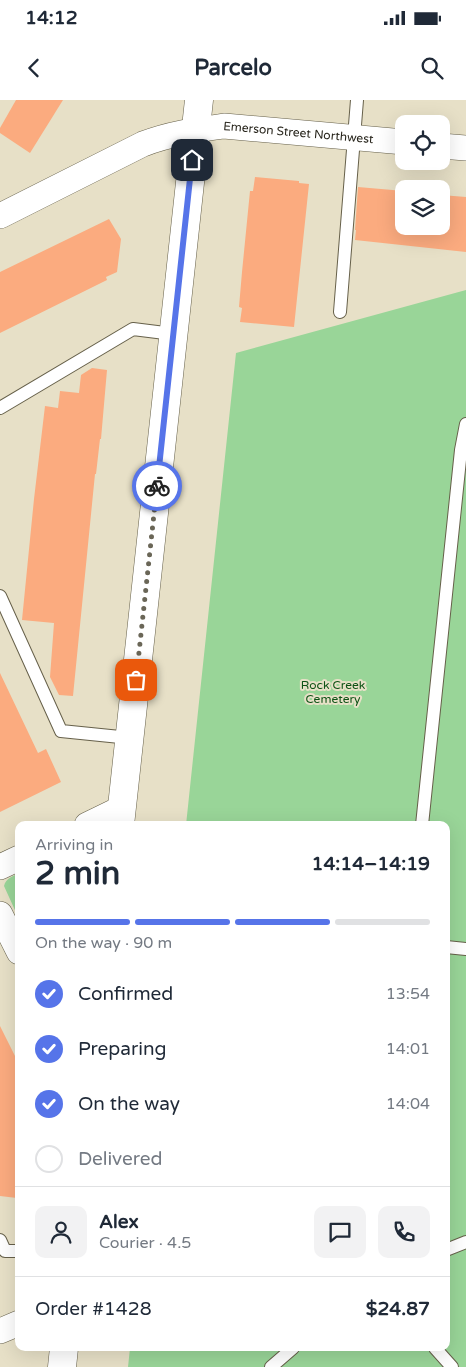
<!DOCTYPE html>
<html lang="en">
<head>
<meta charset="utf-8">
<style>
  body { margin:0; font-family:"Varela Round",sans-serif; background:#f2f2f3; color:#1f2937; height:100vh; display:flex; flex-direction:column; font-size:19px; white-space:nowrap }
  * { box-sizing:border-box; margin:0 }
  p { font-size:16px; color:#747a83 }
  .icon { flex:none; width:28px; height:28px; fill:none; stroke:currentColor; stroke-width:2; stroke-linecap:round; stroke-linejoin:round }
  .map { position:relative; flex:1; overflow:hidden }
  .drawer { position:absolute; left:15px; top:721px; width:435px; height:530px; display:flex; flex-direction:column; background:#fff; border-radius:10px; box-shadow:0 5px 20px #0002 }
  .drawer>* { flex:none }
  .controls { position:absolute; left:395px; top:15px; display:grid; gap:10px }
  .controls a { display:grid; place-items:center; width:55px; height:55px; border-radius:10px; background:#fff; box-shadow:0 5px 20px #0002; font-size:25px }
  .pin { position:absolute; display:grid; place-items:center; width:42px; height:42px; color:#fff; margin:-21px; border-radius:10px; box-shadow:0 2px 8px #0006 }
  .courier { position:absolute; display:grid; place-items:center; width:50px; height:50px; margin:-25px; border:4px solid #5674e9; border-radius:50%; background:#fff; color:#222; box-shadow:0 1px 6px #0007 }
  .headline em { font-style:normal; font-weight:700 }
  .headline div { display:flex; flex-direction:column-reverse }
  .headline { display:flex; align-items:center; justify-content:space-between; height:85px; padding:0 20px }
  h1 { font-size:32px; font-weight:700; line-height:38px }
  .bar { display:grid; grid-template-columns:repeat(4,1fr); gap:8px 5px; align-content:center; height:60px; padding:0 20px }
  .bar i { height:6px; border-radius:4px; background:#e0e1e3 }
  .bar .on { background:#5674e9 }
  .bar p { grid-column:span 4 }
  .line { display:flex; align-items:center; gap:12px; padding:0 20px; border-top:1px solid #e0e1e3 }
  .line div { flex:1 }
  .round { display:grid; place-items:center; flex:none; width:52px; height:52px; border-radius:10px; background:#f2f2f3 }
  ol { padding:0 20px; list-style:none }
  li { display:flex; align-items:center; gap:15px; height:55px }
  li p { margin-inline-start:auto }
  li .icon { padding:5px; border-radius:50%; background:#5674e9; color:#fff; stroke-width:4 }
  li:last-child { color:#747a83 }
  li i { width:28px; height:28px; border:2px solid #e0e1e3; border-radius:50% }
  .status { display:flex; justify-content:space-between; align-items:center; height:35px; padding:0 25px; background:#fff; direction:ltr }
  .status svg { height:14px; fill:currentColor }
  header { display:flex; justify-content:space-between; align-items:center; height:65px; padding:0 20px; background:#fff; font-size:22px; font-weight:700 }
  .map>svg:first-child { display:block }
</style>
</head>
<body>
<div class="status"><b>14:12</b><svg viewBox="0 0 49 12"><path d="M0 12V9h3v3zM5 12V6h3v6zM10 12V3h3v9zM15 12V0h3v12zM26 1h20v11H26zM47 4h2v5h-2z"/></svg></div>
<header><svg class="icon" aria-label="back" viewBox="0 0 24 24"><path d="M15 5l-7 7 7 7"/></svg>Parcelo<svg class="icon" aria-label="search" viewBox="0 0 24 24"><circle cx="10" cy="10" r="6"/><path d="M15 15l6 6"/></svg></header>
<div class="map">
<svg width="466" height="1267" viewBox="0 0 466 1267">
  <rect width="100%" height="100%" fill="#e7e0c7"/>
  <g fill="#99d598">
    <path d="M 466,190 L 466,1267 L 128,1267 L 130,1248 L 446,1248 L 446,725 L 186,725 L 236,253 Z"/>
    <path d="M 19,773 L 19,819 L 4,786 C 6,778 12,777 19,773 Z"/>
  </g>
  <g fill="#fbab7f">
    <path d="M 16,0 L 63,0 L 30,53 L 0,33 L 0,28 Z"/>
    <path d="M 255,77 L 299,81 L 299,83 L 309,84 L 294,227 L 240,222 L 242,208 L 239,207 L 242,172 L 250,91 L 253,91 Z"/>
    <path d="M 358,87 L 404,91 L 404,126 L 441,126 L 441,95 L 466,97 L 466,152 L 355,140 L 356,130 L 355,130 Z"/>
    <path d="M 109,119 L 121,139 L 117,172 L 106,177 L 107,180 L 0,233 L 0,172 Z"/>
    <path d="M 92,268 L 107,270 L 101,339 L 100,339 L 96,374 L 95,374 L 73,596 L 59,595 L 50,577 L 54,523 L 22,520 L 34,399 L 45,306 L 58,308 L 60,291 L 79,293 L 81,275 Z"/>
    <path d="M 0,573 L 38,653 L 46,649 L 61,682 L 0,712 Z"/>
    <path d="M 0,926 L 19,964 L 19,1088 L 17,1098 L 0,1096 Z"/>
  </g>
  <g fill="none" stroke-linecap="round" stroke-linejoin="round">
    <defs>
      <g id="service">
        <path d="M 340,212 L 357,0"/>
        <path d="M 0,308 L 133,229 L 173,234"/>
        <path d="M 0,496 L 61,631 L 130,638"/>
        <path d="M 422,725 L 461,350 L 466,324"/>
        <path d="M 446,847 L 466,849"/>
        <path d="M 0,1140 L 5,1151 L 19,1151"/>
        <path d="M 446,1150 L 466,1142"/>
        <path d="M 435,1248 L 452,1267"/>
        <path d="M 271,1267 L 293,1248"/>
      </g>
      <g id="minor">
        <path d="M 441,46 L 466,48"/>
        <path id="s1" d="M 0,116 L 143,44 C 169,34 196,30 224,26 L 404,42"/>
        <path d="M 87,725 L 122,708"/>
        <path d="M 0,767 L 19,758"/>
        <path d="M 0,814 L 19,852"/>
        <path d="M 0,1231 L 19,1223"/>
      </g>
      <g id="secondary">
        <path d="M 120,725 L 199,0"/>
        <path d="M 62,1267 L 64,1248"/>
      </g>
    </defs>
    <use href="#service" stroke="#66604a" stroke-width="14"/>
    <use href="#minor" stroke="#66604a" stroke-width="26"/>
    <use href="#secondary" stroke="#66604a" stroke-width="29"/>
    <use href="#service" stroke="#fff" stroke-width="12"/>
    <use href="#minor" stroke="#fff" stroke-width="25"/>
    <use href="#secondary" stroke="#fff" stroke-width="28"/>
  </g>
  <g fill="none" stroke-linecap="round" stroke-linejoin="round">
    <path stroke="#6a6657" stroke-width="5" stroke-dasharray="0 9" d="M 136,580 L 157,386"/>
    <path stroke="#5674e9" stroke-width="6" d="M 157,386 L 192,60"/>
  </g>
  <g text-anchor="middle" stroke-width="4" stroke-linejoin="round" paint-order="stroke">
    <g font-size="12" fill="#27241b" stroke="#e7e0c7">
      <text dy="4" stroke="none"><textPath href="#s1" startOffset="318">Emerson Street Northwest</textPath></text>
    </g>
    <g font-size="12" fill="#0d5215" stroke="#e7e0c7">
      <text x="333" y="589">Rock Creek<tspan x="333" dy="14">Cemetery</tspan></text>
    </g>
  </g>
</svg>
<div class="controls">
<a><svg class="icon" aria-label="locate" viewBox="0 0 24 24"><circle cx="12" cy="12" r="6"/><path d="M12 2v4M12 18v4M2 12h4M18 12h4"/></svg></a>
<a><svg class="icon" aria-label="layers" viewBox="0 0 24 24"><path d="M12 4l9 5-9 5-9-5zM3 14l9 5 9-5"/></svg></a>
</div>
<div class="pin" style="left:136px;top:580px;background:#ea580c"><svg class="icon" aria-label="bag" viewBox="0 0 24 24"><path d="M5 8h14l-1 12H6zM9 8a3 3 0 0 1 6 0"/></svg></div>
<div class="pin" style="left:192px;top:60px;background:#1f2937"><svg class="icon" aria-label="home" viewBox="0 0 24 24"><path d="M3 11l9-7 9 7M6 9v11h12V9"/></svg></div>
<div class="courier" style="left:157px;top:386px"><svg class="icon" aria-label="bike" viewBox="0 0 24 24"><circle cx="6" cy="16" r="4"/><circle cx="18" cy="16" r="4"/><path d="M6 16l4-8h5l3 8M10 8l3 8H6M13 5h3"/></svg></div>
<section class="drawer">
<div class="headline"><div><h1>2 min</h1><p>Arriving in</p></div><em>14:14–14:19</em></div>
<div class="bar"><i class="on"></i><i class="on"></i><i class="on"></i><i></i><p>On the way · 90 m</p></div>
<ol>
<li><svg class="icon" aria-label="check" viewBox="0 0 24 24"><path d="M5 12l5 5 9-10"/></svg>Confirmed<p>13:54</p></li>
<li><svg class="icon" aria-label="check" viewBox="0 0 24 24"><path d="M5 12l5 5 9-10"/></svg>Preparing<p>14:01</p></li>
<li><svg class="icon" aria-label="check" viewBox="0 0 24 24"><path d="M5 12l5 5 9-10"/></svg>On the way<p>14:04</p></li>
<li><i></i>Delivered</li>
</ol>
<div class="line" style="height:90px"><a class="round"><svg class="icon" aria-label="person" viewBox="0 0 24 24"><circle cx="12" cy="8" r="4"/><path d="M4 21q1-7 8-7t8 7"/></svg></a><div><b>Alex</b><p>Courier · 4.5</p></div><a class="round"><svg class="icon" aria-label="chat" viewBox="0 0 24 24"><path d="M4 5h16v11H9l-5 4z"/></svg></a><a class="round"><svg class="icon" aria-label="phone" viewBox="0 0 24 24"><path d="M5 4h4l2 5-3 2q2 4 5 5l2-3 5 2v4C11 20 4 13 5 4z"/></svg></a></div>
<div class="line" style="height:65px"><div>Order #1428</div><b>$24.87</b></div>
</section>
</div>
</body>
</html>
